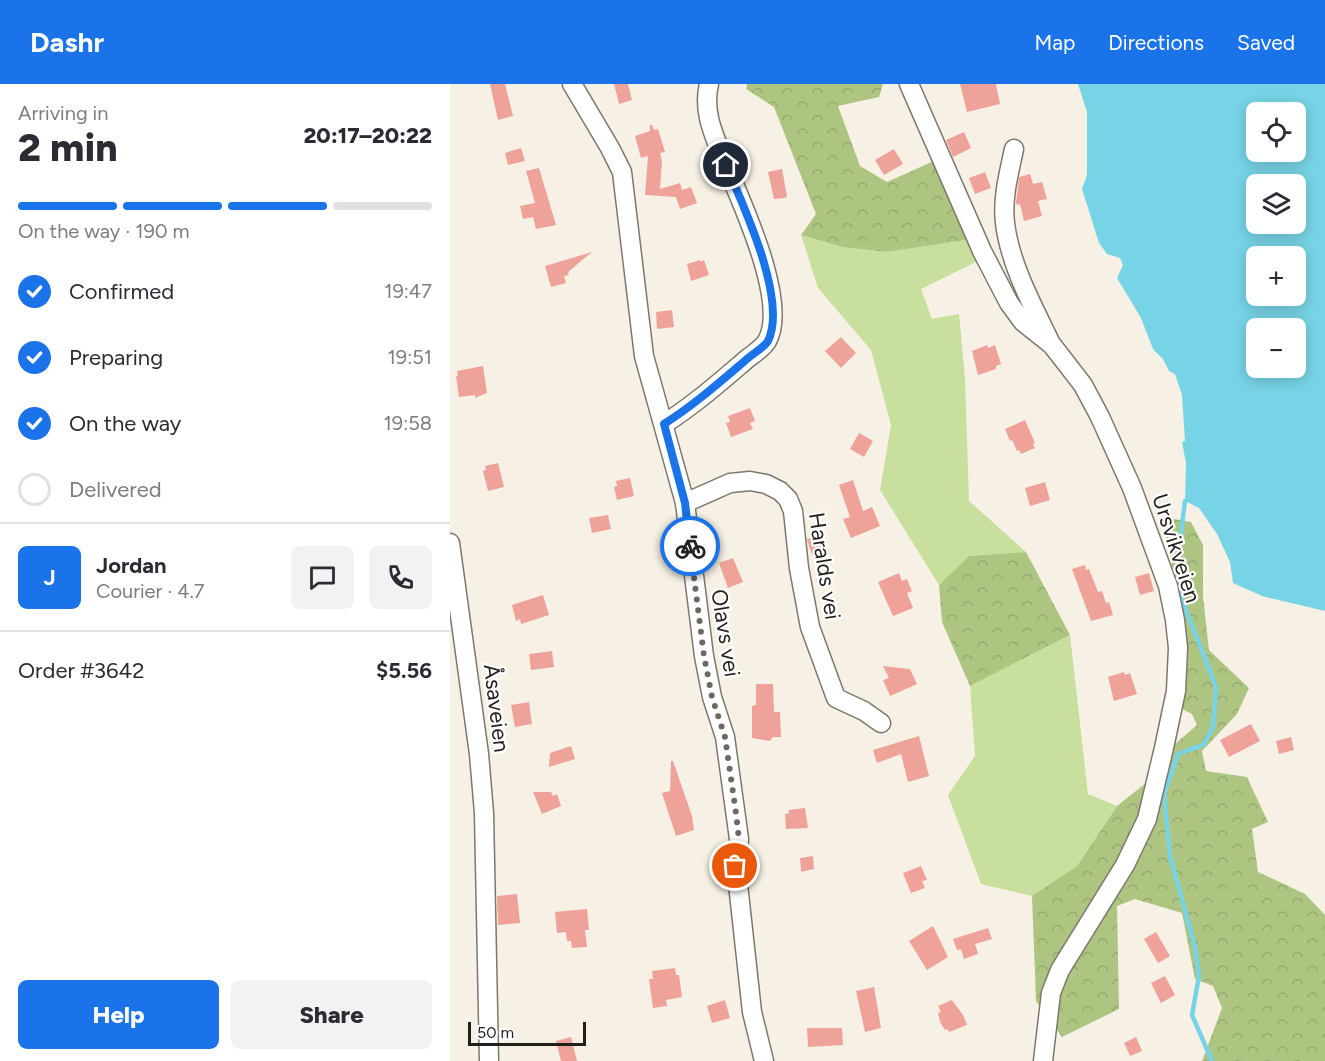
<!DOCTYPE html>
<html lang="en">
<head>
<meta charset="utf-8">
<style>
  body { margin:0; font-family:Figtree,sans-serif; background:#f2f2f3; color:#2b2b33; height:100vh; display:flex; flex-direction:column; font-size:22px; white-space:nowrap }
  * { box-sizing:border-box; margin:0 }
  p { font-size:20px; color:#7c7c81 }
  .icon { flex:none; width:33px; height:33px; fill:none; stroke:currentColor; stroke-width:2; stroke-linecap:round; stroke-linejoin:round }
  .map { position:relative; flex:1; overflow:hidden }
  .panel { display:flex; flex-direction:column; background:#fff; width:450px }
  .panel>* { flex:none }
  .fabs { position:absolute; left:796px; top:18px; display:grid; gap:12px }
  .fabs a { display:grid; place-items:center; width:60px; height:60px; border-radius:9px; background:#fff; box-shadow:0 3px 15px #0003; font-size:30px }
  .scale { position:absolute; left:18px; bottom:15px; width:118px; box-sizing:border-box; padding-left:6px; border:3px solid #221f1b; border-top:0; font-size:16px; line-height:21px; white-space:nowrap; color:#221f1b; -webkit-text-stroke:4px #fff; paint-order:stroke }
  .pin { position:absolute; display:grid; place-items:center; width:51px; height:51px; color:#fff; margin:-26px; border:3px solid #fff; border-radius:50%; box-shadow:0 2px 6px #0007 }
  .courier { position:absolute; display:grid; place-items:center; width:60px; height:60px; margin:-30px; border:4px solid #1a73e8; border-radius:50%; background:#fff; color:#222; box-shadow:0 2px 8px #0007 }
  .headline em { font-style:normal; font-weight:800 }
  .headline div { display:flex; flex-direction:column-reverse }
  .headline { display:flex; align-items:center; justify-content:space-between; height:102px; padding:0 18px }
  h1 { font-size:39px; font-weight:800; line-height:45px }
  .bar { display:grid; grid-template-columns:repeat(4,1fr); gap:9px 6px; align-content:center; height:72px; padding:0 18px }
  .bar i { height:8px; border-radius:4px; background:#e1e1e2 }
  .bar .current { background:#1a73e8 }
  .bar p { grid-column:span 4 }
  .line { display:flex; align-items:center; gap:15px; padding:0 18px; border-top:2px solid #e1e1e2 }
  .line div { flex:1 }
  .round { display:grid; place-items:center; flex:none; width:63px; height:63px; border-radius:9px; background:#f2f2f3 }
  ol { padding:0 18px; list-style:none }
  li { display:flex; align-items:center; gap:18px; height:66px }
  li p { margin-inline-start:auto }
  li .icon { padding:6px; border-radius:50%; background:#1a73e8; color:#fff; stroke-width:4 }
  li:last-child { color:#7c7c81 }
  li i { width:33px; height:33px; border:3px solid #e1e1e2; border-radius:50% }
  .action { display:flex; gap:12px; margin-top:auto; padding:12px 18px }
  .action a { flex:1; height:69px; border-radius:9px; background:#1a73e8; color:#fff; font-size:24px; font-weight:800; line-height:69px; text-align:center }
  .action a+a { background:#f2f2f3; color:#2b2b33 }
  header { display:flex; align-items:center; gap:36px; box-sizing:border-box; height:84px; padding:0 30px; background:#1a73e8; color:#fff }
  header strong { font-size:28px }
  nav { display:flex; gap:33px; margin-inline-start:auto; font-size:21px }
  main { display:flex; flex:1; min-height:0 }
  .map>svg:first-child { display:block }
</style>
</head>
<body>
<header>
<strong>Dashr</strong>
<nav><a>Map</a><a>Directions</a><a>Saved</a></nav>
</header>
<main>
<section class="panel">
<div class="headline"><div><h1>2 min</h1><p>Arriving in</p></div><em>20:17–20:22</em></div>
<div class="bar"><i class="current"></i><i class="current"></i><i class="current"></i><i></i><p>On the way · 190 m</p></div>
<ol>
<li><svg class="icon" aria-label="check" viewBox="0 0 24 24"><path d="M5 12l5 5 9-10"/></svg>Confirmed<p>19:47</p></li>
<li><svg class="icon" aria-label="check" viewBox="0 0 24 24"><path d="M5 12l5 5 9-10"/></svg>Preparing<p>19:51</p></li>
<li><svg class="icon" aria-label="check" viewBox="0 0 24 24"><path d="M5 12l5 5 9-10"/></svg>On the way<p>19:58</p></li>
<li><i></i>Delivered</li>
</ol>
<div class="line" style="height:108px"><b class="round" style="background:#1a73e8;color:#fff">J</b><div><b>Jordan</b><p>Courier · 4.7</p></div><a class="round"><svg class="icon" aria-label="chat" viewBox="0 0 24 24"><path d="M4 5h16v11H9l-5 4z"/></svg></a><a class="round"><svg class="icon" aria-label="phone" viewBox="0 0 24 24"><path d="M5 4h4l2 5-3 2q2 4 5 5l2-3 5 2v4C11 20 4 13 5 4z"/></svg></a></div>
<div class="line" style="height:78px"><div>Order #3642</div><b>$5.56</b></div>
<div class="action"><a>Help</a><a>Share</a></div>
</section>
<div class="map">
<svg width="875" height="977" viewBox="0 0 875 977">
  <defs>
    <pattern id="forest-crowns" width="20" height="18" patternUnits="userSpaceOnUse" patternTransform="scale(1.5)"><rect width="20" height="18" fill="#aec582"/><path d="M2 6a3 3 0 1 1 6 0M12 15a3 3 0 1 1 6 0" fill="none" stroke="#95a970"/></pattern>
  </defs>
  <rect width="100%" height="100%" fill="#f7f1e5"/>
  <g fill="#c9df9e">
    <path d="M 351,151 L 392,163 L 437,168 L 516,156 L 530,176 L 471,205 L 482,235 L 509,230 L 515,295 L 519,417 L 576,468 L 519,472 L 489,501 L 430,406 L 441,341 L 421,266 L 368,204 Z"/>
    <path d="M 620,551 L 638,710 L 667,722 L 627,782 L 582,812 L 531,800 L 498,711 L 525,672 L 520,602 Z"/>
  </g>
  <g fill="url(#forest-crowns)">
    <path d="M 297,0 L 433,0 L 429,13 L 388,22 L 410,82 L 437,98 L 486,76 L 516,156 L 437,168 L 392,163 L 351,151 L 366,130 L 324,23 L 296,5 Z"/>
    <path d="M 713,433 L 741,438 L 753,461 L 753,513 L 759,566 L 799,604 L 787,630 L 752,667 L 756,687 L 797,693 L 818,738 L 802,745 L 808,788 L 855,810 L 875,831 L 875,977 L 752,977 L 772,924 L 763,902 L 745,895 L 732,829 L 685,815 L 667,822 L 669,925 L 612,953 L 586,917 L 582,812 L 627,782 L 667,722 L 716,683 L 725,660 L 747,641 L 742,630 L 732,625 L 736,559 Z"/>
    <path d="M 576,468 L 620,551 L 520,602 L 492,538 L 489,501 L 519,472 Z"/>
  </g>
  <path fill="#77d4e6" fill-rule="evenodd" d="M 628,0 L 875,0 L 875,527 L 812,512 L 783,499 L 780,478 L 767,450 L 749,424 L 735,417 L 736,379 L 732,358 L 735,357 L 732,311 L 725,290 L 719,287 L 713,275 L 703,265 L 691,234 L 667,194 L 673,181 L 670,174 L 657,170 L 649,159 L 632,105 L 637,91 L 637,28 ZM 807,28 L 846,28 L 846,68 L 807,68 ZM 807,100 L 846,100 L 846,140 L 807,140 ZM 807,172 L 846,172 L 846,212 L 807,212 ZM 807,244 L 846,244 L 846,284 L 807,284 Z"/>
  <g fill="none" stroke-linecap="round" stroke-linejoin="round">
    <path stroke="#77d4e6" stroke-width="4.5" d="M 735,417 L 728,472 L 732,516 L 766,603 L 763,644 L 753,661 L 728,670 L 714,711 L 720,772 L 745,863 L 749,892 L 742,931 L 762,977"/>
  </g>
  <g fill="#eea299">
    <path d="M 40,0 L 55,0 L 63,32 L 48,36 Z"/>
    <path d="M 164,0 L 178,0 L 182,16 L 169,20 Z"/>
    <path d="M 510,0 L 546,0 L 550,20 L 517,28 Z"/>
    <path d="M 200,41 L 202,41 L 204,46 L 208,45 L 215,68 L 210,69 L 212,77 L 210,105 L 230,99 L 232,106 L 241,103 L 247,119 L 230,125 L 226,113 L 195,111 L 198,72 L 191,74 L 185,52 L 200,47 Z"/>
    <path d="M 514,48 L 521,64 L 503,73 L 496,56 Z"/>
    <path d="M 71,64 L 75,77 L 58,81 L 55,69 Z"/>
    <path d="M 444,65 L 453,80 L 434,91 L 425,76 Z"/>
    <path d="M 89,84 L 106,141 L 86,145 L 83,133 L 73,135 L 70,122 L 85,119 L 76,87 Z"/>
    <path d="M 332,85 L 337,112 L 335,114 L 324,115 L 318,88 Z"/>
    <path d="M 535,88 L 541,104 L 525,110 L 519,94 Z"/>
    <path d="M 580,90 L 583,100 L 592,98 L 597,115 L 588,117 L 592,132 L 574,137 L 570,120 L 567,121 L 566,118 L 568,103 L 569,93 Z"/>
    <path d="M 142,168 L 118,188 L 119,191 L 114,192 L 116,199 L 101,203 L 95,182 Z"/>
    <path d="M 250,176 L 250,178 L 254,176 L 259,191 L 241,197 L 237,180 Z"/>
    <path d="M 222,226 L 224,243 L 207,245 L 206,228 Z"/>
    <path d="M 391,253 L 406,269 L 391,284 L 375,267 Z"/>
    <path d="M 537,261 L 538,264 L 545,261 L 551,280 L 546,282 L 546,285 L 528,291 L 522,267 Z"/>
    <path d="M 33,282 L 37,309 L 25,314 L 25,311 L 9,313 L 6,292 L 8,292 L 7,287 Z"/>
    <path d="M 300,324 L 305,337 L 300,339 L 303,345 L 281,353 L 276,339 L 280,338 L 278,332 Z"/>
    <path d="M 575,336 L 585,359 L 583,360 L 585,364 L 571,370 L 569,366 L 567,367 L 562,356 L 560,357 L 555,345 Z"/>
    <path d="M 409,349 L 423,357 L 414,373 L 400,365 Z"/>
    <path d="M 48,379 L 54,403 L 38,407 L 33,387 L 36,386 L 35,382 Z"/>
    <path d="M 180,394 L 184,412 L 167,416 L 164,403 L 167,402 L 166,397 Z"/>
    <path d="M 403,396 L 413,427 L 422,423 L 430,442 L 401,454 L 393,435 L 400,433 L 389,401 Z"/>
    <path d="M 595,398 L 600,416 L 580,422 L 575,404 Z"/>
    <path d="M 158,431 L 161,445 L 142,449 L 139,434 Z"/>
    <path d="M 370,451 L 375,468 L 362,471 L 357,455 Z"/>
    <path d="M 283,474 L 293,498 L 278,504 L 269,479 Z"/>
    <path d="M 635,481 L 636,486 L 639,485 L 648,508 L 652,507 L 656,519 L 659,518 L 663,531 L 641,537 L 622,485 Z"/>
    <path d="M 449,489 L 452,497 L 457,495 L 462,507 L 457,509 L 463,524 L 443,532 L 428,498 Z"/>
    <path d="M 699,489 L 704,507 L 690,511 L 685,493 Z"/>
    <path d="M 93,511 L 99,531 L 71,540 L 70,535 L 66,537 L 62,521 Z"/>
    <path d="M 102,567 L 104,583 L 81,586 L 79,570 Z"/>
    <path d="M 433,582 L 460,585 L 467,600 L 440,612 L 433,596 L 439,594 Z"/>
    <path d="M 674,588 L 675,591 L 680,589 L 687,610 L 664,617 L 658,593 Z"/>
    <path d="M 306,600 L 323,600 L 324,628 L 330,628 L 331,653 L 323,653 L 320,657 L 302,654 L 302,622 L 306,621 Z"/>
    <path d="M 79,618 L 82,640 L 65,643 L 61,621 Z"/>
    <path d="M 801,640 L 810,657 L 779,673 L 770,656 Z"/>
    <path d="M 469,652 L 479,692 L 458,698 L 451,670 L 427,679 L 423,666 Z"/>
    <path d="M 841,653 L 844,666 L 829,670 L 826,657 Z"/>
    <path d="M 121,662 L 125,675 L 99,683 L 100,669 Z"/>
    <path d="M 221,677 L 223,677 L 242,732 L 244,746 L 226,752 L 212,709 L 220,707 Z"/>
    <path d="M 83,708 L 101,708 L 103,712 L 107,710 L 111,722 L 92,730 Z"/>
    <path d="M 355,724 L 358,744 L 336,745 L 335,730 L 339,729 L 339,726 Z"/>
    <path d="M 363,772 L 364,785 L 351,788 L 350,774 Z"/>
    <path d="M 471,782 L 477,796 L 472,797 L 475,804 L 461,809 L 453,789 Z"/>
    <path d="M 67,810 L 70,839 L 48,841 L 47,812 Z"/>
    <path d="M 137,825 L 139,846 L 135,846 L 137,863 L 122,864 L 121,857 L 117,857 L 116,848 L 107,849 L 105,828 Z"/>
    <path d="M 483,842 L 498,873 L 477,886 L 459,857 Z"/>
    <path d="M 538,844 L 542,855 L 525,860 L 528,870 L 514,875 L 511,865 L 507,866 L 503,855 Z"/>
    <path d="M 706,848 L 720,872 L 708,879 L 694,855 Z"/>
    <path d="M 225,884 L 226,891 L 229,891 L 232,913 L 216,916 L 217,922 L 203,924 L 199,895 L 203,895 L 202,887 Z"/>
    <path d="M 715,892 L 725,911 L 711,919 L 701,899 Z"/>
    <path d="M 424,903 L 431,944 L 415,948 L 406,907 Z"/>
    <path d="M 275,916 L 280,934 L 262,939 L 257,922 Z"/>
    <path d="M 502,916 L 513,931 L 517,941 L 499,948 L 497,945 L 495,946 L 490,938 L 488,929 L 491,928 L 488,922 Z"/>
    <path d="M 357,944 L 392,944 L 393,961 L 358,963 Z"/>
    <path d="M 121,953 L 127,977 L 111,977 L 106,957 Z"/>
    <path d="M 686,953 L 692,967 L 680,972 L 674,959 Z"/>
  </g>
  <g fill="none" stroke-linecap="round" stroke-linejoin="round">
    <defs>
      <g id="street">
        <path d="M 122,0 L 160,64 L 172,88 L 194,272 L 235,419 L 254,572 L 262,613 L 275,653 L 289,755 L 288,775 L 286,782 L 302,928 L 314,977"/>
        <path d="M 459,0 L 532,167 L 559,219 L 573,238 L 602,261 L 633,301 L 650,333 L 682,404 L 718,502 L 725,536 L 728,564 L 726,607 L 714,664 L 697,735 L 675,781 L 610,886 L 601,909 L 593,977"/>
        <path d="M 564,65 C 559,89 552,114 555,139 C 560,181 583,222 601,260"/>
        <path d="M 214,340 C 244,321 270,298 297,275 C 303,270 313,264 317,257 C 339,219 291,117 275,79 C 265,53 252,29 259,0"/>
        <path d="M 235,419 L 280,399 L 300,397 L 316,400 L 330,407 L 338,415 L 343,427 L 349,484 L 360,543 L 386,614 L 414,627 L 431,639"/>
        <path d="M 0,459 L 29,670 L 34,729 L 39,977"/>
      </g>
    </defs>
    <use href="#street" stroke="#7d786d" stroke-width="21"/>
    <use href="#street" stroke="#fff" stroke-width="18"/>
  </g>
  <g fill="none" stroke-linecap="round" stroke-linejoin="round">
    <path stroke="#6d6862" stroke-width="6" stroke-dasharray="0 10.8" d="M 240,462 L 254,572 L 262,613 L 275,653 L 286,729 L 289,756 L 288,774 L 285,782"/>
    <path stroke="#1a73e8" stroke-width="8" d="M 240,462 L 235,419 L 214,340 C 244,321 270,298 297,275 C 303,269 314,264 318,257 C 338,216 293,121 276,81"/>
  </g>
  <g text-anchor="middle" stroke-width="4.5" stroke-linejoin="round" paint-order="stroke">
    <g font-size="22" fill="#221f1b" stroke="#fff">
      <text transform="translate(727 464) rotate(72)" y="8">Ursvikveien</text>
      <text transform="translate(375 482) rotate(81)" y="8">Haralds vei</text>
      <text transform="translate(276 549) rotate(81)" y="8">Olavs vei</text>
      <text transform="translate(47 624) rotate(83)" y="8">Åsaveien</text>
    </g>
  </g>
</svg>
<div class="fabs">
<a><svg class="icon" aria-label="locate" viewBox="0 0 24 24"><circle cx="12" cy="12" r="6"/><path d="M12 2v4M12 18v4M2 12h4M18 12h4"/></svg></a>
<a><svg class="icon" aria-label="layers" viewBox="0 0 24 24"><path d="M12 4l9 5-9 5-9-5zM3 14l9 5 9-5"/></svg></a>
<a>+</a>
<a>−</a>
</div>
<div class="scale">50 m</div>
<div class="pin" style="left:285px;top:782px;background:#ea580c"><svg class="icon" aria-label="bag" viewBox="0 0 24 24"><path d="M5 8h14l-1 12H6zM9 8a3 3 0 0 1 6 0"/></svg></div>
<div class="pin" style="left:276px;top:81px;background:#1f2937"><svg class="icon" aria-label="home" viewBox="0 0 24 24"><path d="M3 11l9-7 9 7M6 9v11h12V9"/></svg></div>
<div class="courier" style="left:240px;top:462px"><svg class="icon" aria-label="bike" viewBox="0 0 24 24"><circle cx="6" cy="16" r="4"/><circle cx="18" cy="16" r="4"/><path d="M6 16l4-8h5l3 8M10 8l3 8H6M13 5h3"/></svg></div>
</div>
</main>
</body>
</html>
